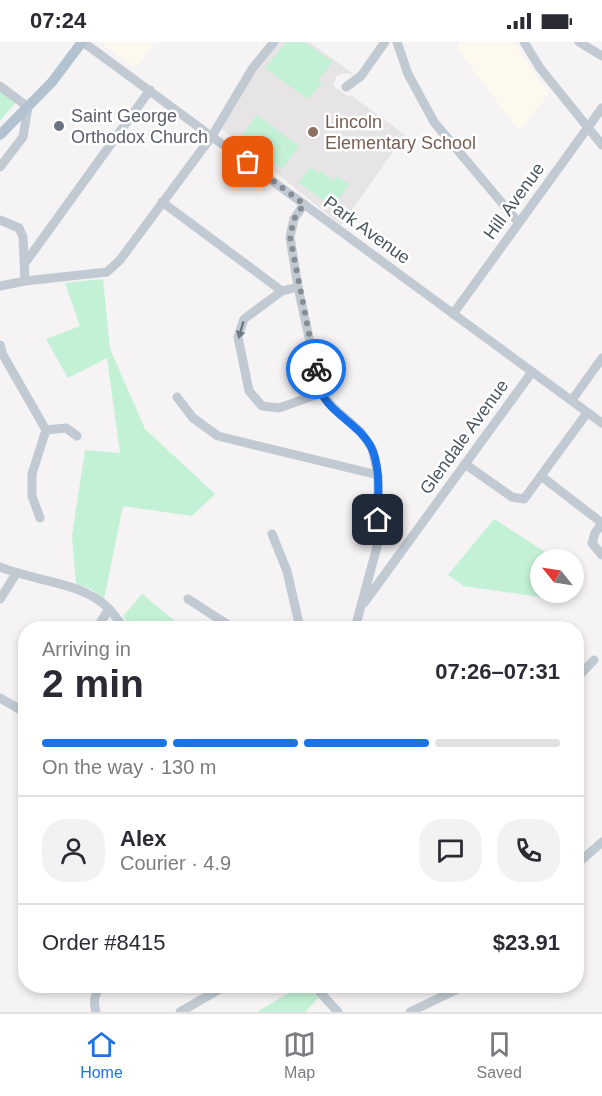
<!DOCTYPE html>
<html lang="en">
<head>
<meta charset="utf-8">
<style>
  body { margin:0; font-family:Arial,sans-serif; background:#f2f2f3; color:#2b2b33; height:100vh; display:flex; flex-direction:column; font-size:22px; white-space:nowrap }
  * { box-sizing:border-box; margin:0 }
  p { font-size:20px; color:#7c7c81 }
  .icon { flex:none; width:33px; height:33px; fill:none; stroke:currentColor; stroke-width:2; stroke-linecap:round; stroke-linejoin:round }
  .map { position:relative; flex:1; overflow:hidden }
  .drawer { position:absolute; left:18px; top:579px; width:566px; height:372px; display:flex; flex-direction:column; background:#fff; border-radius:24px; box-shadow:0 3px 9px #0003 }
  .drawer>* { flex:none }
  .needle { width:39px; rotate:300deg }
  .controls { position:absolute; left:530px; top:507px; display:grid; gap:12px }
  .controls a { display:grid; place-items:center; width:54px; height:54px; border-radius:50%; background:#fff; box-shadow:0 3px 9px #0003; font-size:30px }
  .pin { position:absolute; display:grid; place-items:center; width:51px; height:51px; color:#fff; margin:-26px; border-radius:12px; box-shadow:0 3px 9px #0006 }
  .courier { position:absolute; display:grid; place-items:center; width:60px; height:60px; margin:-30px; border:4px solid #1a73e8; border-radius:50%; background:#fff; color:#222; box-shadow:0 2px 8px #0007 }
  .summary em { font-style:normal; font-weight:600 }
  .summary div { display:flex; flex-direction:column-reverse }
  .summary { display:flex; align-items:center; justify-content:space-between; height:102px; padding:0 24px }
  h1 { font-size:39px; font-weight:600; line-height:45px }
  .bar { display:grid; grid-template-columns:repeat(4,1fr); gap:9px 6px; align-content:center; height:72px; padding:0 24px }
  .bar i { height:8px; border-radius:4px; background:#e1e1e2 }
  .bar .on { background:#1a73e8 }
  .bar p { grid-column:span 4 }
  .line { display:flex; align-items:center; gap:15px; padding:0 24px; border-top:2px solid #e1e1e2 }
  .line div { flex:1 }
  .round { display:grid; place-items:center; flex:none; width:63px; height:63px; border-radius:24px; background:#f2f2f3 }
  .status { display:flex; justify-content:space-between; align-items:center; height:42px; padding:0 30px; background:#fff; direction:ltr }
  .status svg { height:16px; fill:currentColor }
  .menu { display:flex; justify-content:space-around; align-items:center; height:84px; border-top:2px solid #e1e1e2; background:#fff; font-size:16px; color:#7c7c81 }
  .menu a { display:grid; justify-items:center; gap:3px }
  .menu .on { color:#1a73e8 }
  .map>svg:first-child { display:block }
</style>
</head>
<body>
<div class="status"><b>07:24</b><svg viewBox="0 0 49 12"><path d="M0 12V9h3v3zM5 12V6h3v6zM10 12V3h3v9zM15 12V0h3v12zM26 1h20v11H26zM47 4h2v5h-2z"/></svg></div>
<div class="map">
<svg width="602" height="970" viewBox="0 0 602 970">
  <rect width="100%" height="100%" fill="#f5f3f3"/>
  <g fill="#fdf9ef">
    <path d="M 104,0 L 155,0 L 136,26 L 105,4 Z"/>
    <path d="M 461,0 L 513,0 L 549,52 L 519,89 L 457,6 Z"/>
  </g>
  <path fill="#e6e4e5" d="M 277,0 L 309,0 L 354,32 L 344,31 L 337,34 L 333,44 L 349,55 L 351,53 L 405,93 L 341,183 L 220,86 L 254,28 Z"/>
  <g fill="#c3f1d5">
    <path d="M 286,0 L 304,0 L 333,20 L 318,38 L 322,41 L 308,57 L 265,26 Z"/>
    <path d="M 0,49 L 18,58 L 0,79 Z"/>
    <path d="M 257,73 L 299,104 L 282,127 L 240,96 Z"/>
    <path d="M 310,125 L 318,131 L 320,129 L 334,139 L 337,134 L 349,142 L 333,165 L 299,141 Z"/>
    <path d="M 103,237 L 110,307 L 145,387 L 215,452 L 192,474 L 123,464 L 104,557 L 91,547 L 76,542 L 72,494 L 85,408 L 120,411 L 107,316 L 68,336 L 46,297 L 80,284 L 65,241 Z"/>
    <path d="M 494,477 L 556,517 L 540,518 L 540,550 L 551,551 L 547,556 L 464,544 L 448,533 Z"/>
    <path d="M 142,552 L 183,586 L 132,586 L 123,574 Z"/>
    <path d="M 300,944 L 307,944 L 318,956 L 305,970 L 257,970 Z"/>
  </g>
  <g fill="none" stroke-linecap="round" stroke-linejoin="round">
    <g stroke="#c1cad2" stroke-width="9">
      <path d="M 83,0 L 602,381"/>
      <path d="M 397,0 L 408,32 L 434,80 L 518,180"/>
      <path d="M 524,0 L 540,26 L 602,103"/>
      <path d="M 579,0 L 602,14"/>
      <path d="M 0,44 L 28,65 L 23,95 L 0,125"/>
      <path d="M 346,45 L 361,34 L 385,0"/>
      <path d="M 162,160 L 282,249"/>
      <path d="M 304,162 L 294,177 L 290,195 L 298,245 L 321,351 L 333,365 L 360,389 L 372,406 L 378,433 L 378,501 L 355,586"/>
      <path d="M 0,178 L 19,186 L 23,195 L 25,239"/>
      <path d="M 25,221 L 150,48"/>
      <path d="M 0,244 L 25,239 L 107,230 L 120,218 L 212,94 L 252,27 L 274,0"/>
      <path d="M 298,245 L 282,249 L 244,277 L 238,295 L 249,349 L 262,364 L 279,366 L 321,351"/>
      <path d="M 453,272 L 602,66"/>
      <path d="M 0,303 L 3,313 L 46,388 L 32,432 L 32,454 L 40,476"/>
      <path d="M 177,355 L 193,376 L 218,394 L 378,433"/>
      <path d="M 572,358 L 602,316"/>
      <path d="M 46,388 L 66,386 L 77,394"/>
      <path d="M 465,422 L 512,455 L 524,457 L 587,371"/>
      <path d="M 541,434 L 602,481"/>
      <path d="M 602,481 L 595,491 L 592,501 L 602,513"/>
      <path d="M 272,492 L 287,529 L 300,586"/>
      <path d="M 0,525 C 35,540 82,539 109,567 C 115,573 119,580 124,586"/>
      <path d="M 0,557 L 16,532"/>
      <path d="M 188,557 L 233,586"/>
      <path d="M 364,561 L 532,330"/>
      <path d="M 97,586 L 109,567"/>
      <path d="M 576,637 L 594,618"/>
      <path d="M 0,656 L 26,671"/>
      <path d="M 576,823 L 602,800"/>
      <path d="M 314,944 L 338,970"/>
      <path d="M 96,970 C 93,959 94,952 102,944"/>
      <path d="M 180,970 L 225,944"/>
      <path d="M 410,970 L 464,944"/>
    </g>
    <path stroke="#b3c2d1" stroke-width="10" d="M 0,93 L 52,40 L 82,0"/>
  </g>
  <defs><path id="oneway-solid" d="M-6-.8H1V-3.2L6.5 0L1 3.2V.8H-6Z" transform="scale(1.5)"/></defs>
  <use fill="#6e7983" href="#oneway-solid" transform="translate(241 288) rotate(106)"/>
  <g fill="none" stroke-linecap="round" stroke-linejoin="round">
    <path stroke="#868d94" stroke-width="6" stroke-dasharray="0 10.8" d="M 248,120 L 304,162 L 294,177 L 290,195 L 316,327"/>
    <path stroke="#1a73e8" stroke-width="8" d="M 316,327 C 317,334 318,344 321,350 C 330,371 360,383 371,405 C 381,424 378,457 378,478"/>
  </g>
  <circle fill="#6b7280" stroke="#fff" stroke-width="2" cx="59" cy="84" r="6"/>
  <circle fill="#8d6e63" stroke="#fff" stroke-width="2" cx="313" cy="90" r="6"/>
  <g text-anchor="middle" stroke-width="5" stroke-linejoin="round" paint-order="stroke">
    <g font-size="18" fill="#5b616d" stroke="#fff" text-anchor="start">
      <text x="71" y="80">Saint George<tspan x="71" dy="21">Orthodox Church</tspan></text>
    </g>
    <g font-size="18" fill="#785e54" stroke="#fff" text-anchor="start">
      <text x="325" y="86">Lincoln<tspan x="325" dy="21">Elementary School</tspan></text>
    </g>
    <g font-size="18" fill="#4a5661" stroke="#fff">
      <text transform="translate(514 159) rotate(-54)" y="6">Hill Avenue</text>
      <text transform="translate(367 188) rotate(36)" y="6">Park Avenue</text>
      <text transform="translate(464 395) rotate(-54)" y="6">Glendale Avenue</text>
    </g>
  </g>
</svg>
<div class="controls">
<a><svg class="needle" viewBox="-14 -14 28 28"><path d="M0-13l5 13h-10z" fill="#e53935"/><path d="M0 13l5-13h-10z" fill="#7c7c81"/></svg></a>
</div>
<div class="pin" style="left:248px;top:120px;background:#ea580c"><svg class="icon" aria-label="bag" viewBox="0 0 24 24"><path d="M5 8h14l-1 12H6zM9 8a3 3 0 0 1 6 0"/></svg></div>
<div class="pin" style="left:378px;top:478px;background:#1f2937"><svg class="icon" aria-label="home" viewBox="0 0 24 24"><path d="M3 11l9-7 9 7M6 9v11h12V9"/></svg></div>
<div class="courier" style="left:316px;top:327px"><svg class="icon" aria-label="bike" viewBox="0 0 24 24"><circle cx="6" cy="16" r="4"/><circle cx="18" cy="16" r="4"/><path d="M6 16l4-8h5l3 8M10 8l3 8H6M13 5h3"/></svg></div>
<section class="drawer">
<div class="summary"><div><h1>2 min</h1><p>Arriving in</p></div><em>07:26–07:31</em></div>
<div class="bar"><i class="on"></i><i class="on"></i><i class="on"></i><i></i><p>On the way · 130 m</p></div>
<div class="line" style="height:108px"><a class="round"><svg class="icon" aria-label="person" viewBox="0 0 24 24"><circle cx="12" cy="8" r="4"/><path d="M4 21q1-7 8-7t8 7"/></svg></a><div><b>Alex</b><p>Courier · 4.9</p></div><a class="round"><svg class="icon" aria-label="chat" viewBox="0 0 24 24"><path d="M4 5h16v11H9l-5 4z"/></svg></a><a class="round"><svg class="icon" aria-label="phone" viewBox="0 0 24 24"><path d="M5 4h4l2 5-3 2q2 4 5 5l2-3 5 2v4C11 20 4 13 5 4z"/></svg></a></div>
<div class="line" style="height:78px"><div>Order #8415</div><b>$23.91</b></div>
</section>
</div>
<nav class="menu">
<a class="on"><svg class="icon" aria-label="home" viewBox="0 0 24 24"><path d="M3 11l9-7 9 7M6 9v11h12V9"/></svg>Home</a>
<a><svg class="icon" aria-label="map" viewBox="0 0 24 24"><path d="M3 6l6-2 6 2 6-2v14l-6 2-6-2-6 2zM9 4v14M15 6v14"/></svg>Map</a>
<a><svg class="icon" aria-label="saved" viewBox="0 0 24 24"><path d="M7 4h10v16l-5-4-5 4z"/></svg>Saved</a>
</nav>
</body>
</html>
